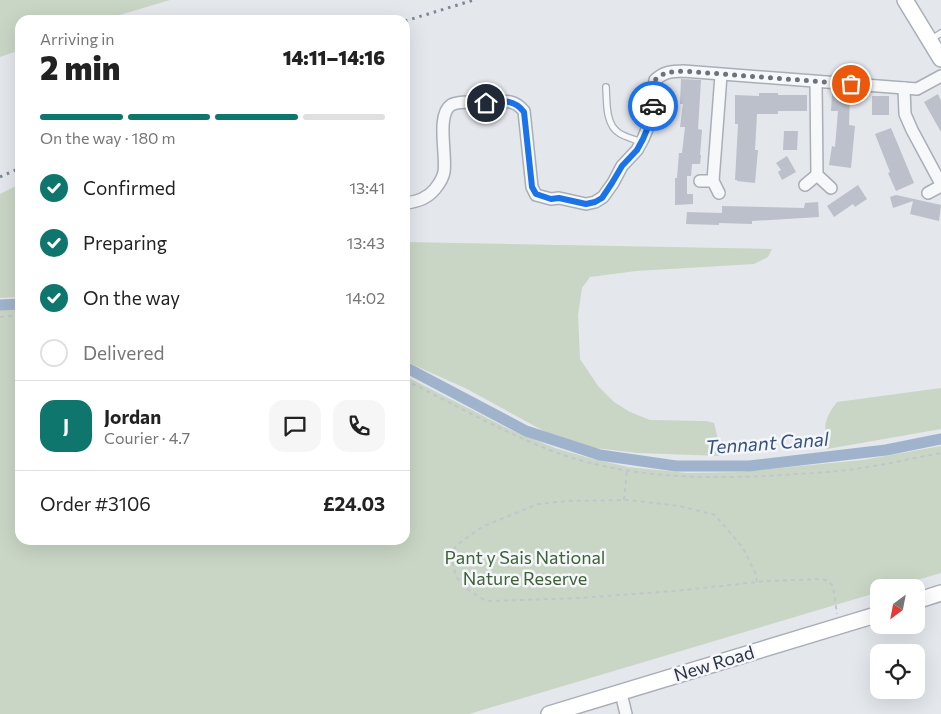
<!DOCTYPE html>
<html lang="en">
<head>
<meta charset="utf-8">
<style>
  body { margin:0; font-family:Commissioner,sans-serif; background:#f6f6f6; color:#222; height:100vh; display:flex; flex-direction:column; font-size:19px; white-space:nowrap }
  * { box-sizing:border-box; margin:0 }
  p { font-size:16px; color:#767676 }
  .icon { flex:none; width:28px; height:28px; fill:none; stroke:currentColor; stroke-width:2; stroke-linecap:round; stroke-linejoin:round }
  .map { position:relative; flex:1; overflow:hidden }
  .details { position:absolute; left:15px; top:15px; width:395px; height:530px; display:flex; flex-direction:column; background:#fff; border-radius:15px; box-shadow:0 5px 20px #0002 }
  .details>* { flex:none }
  .needle { width:32px; rotate:212deg }
  .controls { position:absolute; left:870px; top:579px; display:grid; gap:10px }
  .controls a { display:grid; place-items:center; width:55px; height:55px; border-radius:10px; background:#fff; box-shadow:0 5px 20px #0002; font-size:25px }
  .pin { position:absolute; display:grid; place-items:center; width:42px; height:42px; color:#fff; margin:-21px; border:2px solid #fff; border-radius:50%; box-shadow:0 1px 5px #0007 }
  .courier { position:absolute; display:grid; place-items:center; width:50px; height:50px; margin:-25px; border:4px solid #1a73e8; border-radius:50%; background:#fff; color:#222; box-shadow:0 1px 6px #0007 }
  .head em { font-style:normal; font-weight:800 }
  .head div { display:flex; flex-direction:column-reverse }
  .head { display:flex; align-items:center; justify-content:space-between; height:85px; padding:0 25px }
  h1 { font-size:32px; font-weight:800; line-height:38px }
  .bar { display:grid; grid-template-columns:repeat(4,1fr); gap:8px 5px; align-content:center; height:60px; padding:0 25px }
  .bar i { height:6px; border-radius:4px; background:#e0e0e0 }
  .bar .active { background:#0f766e }
  .bar p { grid-column:span 4 }
  .line { display:flex; align-items:center; gap:12px; padding:0 25px; border-top:1px solid #e0e0e0 }
  .line div { flex:1 }
  .round { display:grid; place-items:center; flex:none; width:52px; height:52px; border-radius:15px; background:#f6f6f6 }
  ol { padding:0 25px; list-style:none }
  li { display:flex; align-items:center; gap:15px; height:55px }
  li p { margin-inline-start:auto }
  li .icon { padding:5px; border-radius:50%; background:#0f766e; color:#fff; stroke-width:4 }
  li:last-child { color:#767676 }
  li i { width:28px; height:28px; border:2px solid #e0e0e0; border-radius:50% }
  .map>svg:first-child { display:block }
</style>
</head>
<body>
<div class="map">
<svg width="941" height="714" viewBox="0 0 941 714">
  <rect width="100%" height="100%" fill="#e4e7ec"/>
  <g fill="#c9d6c5">
    <path d="M 0,0 L 170,0 L 103,20 L 20,20 L 20,50 L 0,57 Z"/>
    <path d="M 20,184 L 20,297 L 0,298 L 0,194 Z"/>
    <path d="M 405,242 L 772,249 L 768,257 L 754,264 L 636,271 L 590,277 L 582,288 L 578,315 L 580,359 L 598,386 L 614,402 L 630,412 L 650,420 L 706,421 L 714,423 L 722,456 L 637,453 L 595,448 L 553,436 L 467,389 L 405,361 Z"/>
    <path d="M 20,308 L 20,540 L 405,540 L 405,376 L 511,430 L 555,448 L 589,458 L 628,467 L 687,473 L 740,472 L 863,460 L 941,446 L 941,573 L 892,587 L 879,588 L 879,592 L 469,714 L 0,714 L 0,309 Z"/>
    <path d="M 941,388 L 941,429 L 827,449 C 824,427 823,420 837,402 Z"/>
  </g>
  <g fill="none" stroke-linecap="round" stroke-linejoin="round">
    <g stroke="#9fb4cc" stroke-width="11">
      <path d="M 0,305 L 20,304"/>
      <path d="M 405,367 L 526,431 L 600,455 L 676,466 L 749,466 L 886,450 L 941,439"/>
    </g>
  </g>
  <g fill="#bbc0ca">
    <path d="M 681,79 L 701,80 L 698,129 L 702,130 L 700,155 L 701,155 L 700,164 L 692,164 L 691,176 L 687,176 L 687,194 L 693,194 L 693,204 L 675,205 L 675,178 L 677,178 L 679,153 L 682,153 L 685,127 L 680,127 L 683,104 L 680,104 Z"/>
    <path d="M 759,93 L 778,93 L 778,95 L 807,95 L 807,111 L 778,111 L 778,114 L 757,114 L 755,150 L 758,150 L 755,183 L 737,181 L 737,180 L 735,180 L 738,124 L 735,124 L 735,95 L 759,96 Z"/>
    <path d="M 832,94 L 850,95 L 849,125 L 855,126 L 851,168 L 829,165 L 832,146 L 835,147 L 838,111 L 831,111 Z"/>
    <path d="M 938,94 L 941,101 L 941,132 L 924,102 Z"/>
    <rect x="872" y="96" width="17" height="19"/>
    <path d="M 891,128 L 914,183 L 896,191 L 888,173 L 890,172 L 875,134 Z"/>
    <path d="M 784,131 L 798,131 L 797,150 L 783,150 Z"/>
    <path d="M 787,156 L 796,172 L 782,180 L 778,172 L 781,170 L 776,163 Z"/>
    <path d="M 858,185 L 867,199 L 855,207 L 853,204 L 834,217 L 827,206 Z"/>
    <path d="M 896,195 L 941,205 L 939,221 L 910,214 L 913,201 L 893,208 L 890,197 Z"/>
    <path d="M 818,202 L 819,217 L 752,221 L 752,224 L 719,223 L 719,225 L 686,224 L 687,212 L 722,213 L 722,206 L 804,208 L 805,203 Z"/>
  </g>
  <g fill="none" stroke-linecap="round" stroke-linejoin="round">
    <defs>
      <g id="lane">
        <path d="M 930,40 L 941,33"/>
        <path d="M 606,87 C 607,101 605,124 619,133 C 625,137 634,139 641,142"/>
      </g>
      <g id="street">
        <path d="M 816,82 L 817,175 L 831,188"/>
        <path d="M 904,88 L 905,114 L 912,130 L 941,184"/>
        <path d="M 700,181 L 713,181"/>
        <path d="M 805,185 L 817,175"/>
        <path d="M 719,193 L 713,181 L 721,75"/>
        <path d="M 928,193 L 941,186"/>
        <path d="M 405,203 C 417,202 427,199 435,189 C 439,184 443,178 444,172 C 447,156 436,115 451,105 C 460,100 479,103 489,102 C 504,101 514,99 524,111 L 532,187 L 536,195 L 551,199 L 559,198 L 586,204 L 595,202 L 603,197 L 613,183 L 622,166 L 637,150 L 643,139 L 648,127 L 653,106 L 655,80 C 665,71 671,72 683,71 L 917,89 L 941,76"/>
        <path d="M 621,693 L 626,714"/>
      </g>
      <g id="secondary">
        <path d="M 905,0 L 941,59"/>
        <path d="M 916,601 L 941,593"/>
        <path d="M 549,714 L 879,614"/>
      </g>
    </defs>
    <use href="#lane" stroke="#a9aeb7" stroke-width="8"/>
    <use href="#street" stroke="#a9aeb7" stroke-width="14"/>
    <use href="#secondary" stroke="#a9aeb7" stroke-width="18"/>
    <g stroke="#c2c5cb" stroke-width="2" stroke-dasharray="4 4" stroke-linecap="butt">
      <path d="M 0,317 L 20,315"/>
      <path d="M 405,380 C 453,404 501,431 552,451 C 622,477 691,479 765,476 C 795,474 826,473 855,469 C 884,465 913,458 941,453"/>
      <path d="M 624,500 L 627,471"/>
      <path d="M 757,582 L 755,572 L 743,548 L 715,515 L 679,506 L 628,500 L 567,501 L 538,504 L 484,526 L 476,531 L 457,545 L 454,549 L 453,564 L 456,576 L 464,587 L 484,600 L 491,601 L 579,598 L 675,591 L 757,582 L 766,581 L 822,579 L 828,581 L 833,586 L 837,614"/>
    </g>
    <use href="#lane" stroke="#f7f8fa" stroke-width="5.5"/>
    <use href="#street" stroke="#f7f8fa" stroke-width="11"/>
    <use href="#secondary" stroke="#fff" stroke-width="15"/>
    <g stroke="#7d8696" stroke-width="3" stroke-dasharray="2.5 5" stroke-linecap="butt">
      <path d="M 405,21 L 474,0"/>
      <path d="M 0,177 L 20,168"/>
    </g>
  </g>
  <g fill="none" stroke-linecap="round" stroke-linejoin="round">
    <path stroke="#6c737f" stroke-width="5" stroke-dasharray="0 9" d="M 653,106 L 655,80 C 665,71 671,72 683,71 L 851,84"/>
    <path stroke="#1a73e8" stroke-width="6" d="M 486,103 C 501,101 513,98 524,112 L 532,187 L 536,194 L 551,199 L 559,198 L 586,204 L 595,202 L 602,198 L 612,183 L 622,166 L 637,150 L 643,139 L 648,127 L 653,106"/>
  </g>
  <g text-anchor="middle" stroke-width="5" stroke-linejoin="round" paint-order="stroke">
    <g font-size="18" fill="#3f6138" stroke="#f4f6f9">
      <text x="525" y="564">Pant y Sais National<tspan x="525" dy="21">Nature Reserve</tspan></text>
    </g>
    <g font-size="18" fill="#2b3445" stroke="#f4f6f9">
      <text transform="translate(714 664) rotate(-17)" y="6">New Road</text>
    </g>
    <g font-size="19" font-style="italic" fill="#34527a" stroke="#f4f6f9">
      <text transform="translate(767 443) rotate(-4)" y="7">Tennant Canal</text>
    </g>
  </g>
</svg>
<div class="controls">
<a><svg class="needle" viewBox="-14 -14 28 28"><path d="M0-13l5 13h-10z" fill="#e53935"/><path d="M0 13l5-13h-10z" fill="#767676"/></svg></a>
<a><svg class="icon" aria-label="locate" viewBox="0 0 24 24"><circle cx="12" cy="12" r="6"/><path d="M12 2v4M12 18v4M2 12h4M18 12h4"/></svg></a>
</div>
<div class="pin" style="left:851px;top:84px;background:#ea580c"><svg class="icon" aria-label="bag" viewBox="0 0 24 24"><path d="M5 8h14l-1 12H6zM9 8a3 3 0 0 1 6 0"/></svg></div>
<div class="pin" style="left:486px;top:103px;background:#1f2937"><svg class="icon" aria-label="home" viewBox="0 0 24 24"><path d="M3 11l9-7 9 7M6 9v11h12V9"/></svg></div>
<div class="courier" style="left:653px;top:106px"><svg class="icon" aria-label="car" viewBox="0 0 24 24"><path d="M5 17H2v-5l4-1 3-4h7l3 4 3 1v5h-3M9 17h6M6 11h13"/><circle cx="7" cy="17" r="2"/><circle cx="17" cy="17" r="2"/></svg></div>
<section class="details">
<div class="head"><div><h1>2 min</h1><p>Arriving in</p></div><em>14:11–14:16</em></div>
<div class="bar"><i class="active"></i><i class="active"></i><i class="active"></i><i></i><p>On the way · 180 m</p></div>
<ol>
<li><svg class="icon" aria-label="check" viewBox="0 0 24 24"><path d="M5 12l5 5 9-10"/></svg>Confirmed<p>13:41</p></li>
<li><svg class="icon" aria-label="check" viewBox="0 0 24 24"><path d="M5 12l5 5 9-10"/></svg>Preparing<p>13:43</p></li>
<li><svg class="icon" aria-label="check" viewBox="0 0 24 24"><path d="M5 12l5 5 9-10"/></svg>On the way<p>14:02</p></li>
<li><i></i>Delivered</li>
</ol>
<div class="line" style="height:90px"><b class="round" style="background:#0f766e;color:#fff">J</b><div><b>Jordan</b><p>Courier · 4.7</p></div><a class="round"><svg class="icon" aria-label="chat" viewBox="0 0 24 24"><path d="M4 5h16v11H9l-5 4z"/></svg></a><a class="round"><svg class="icon" aria-label="phone" viewBox="0 0 24 24"><path d="M5 4h4l2 5-3 2q2 4 5 5l2-3 5 2v4C11 20 4 13 5 4z"/></svg></a></div>
<div class="line" style="height:65px"><div>Order #3106</div><b>£24.03</b></div>
</section>
</div>
</body>
</html>
